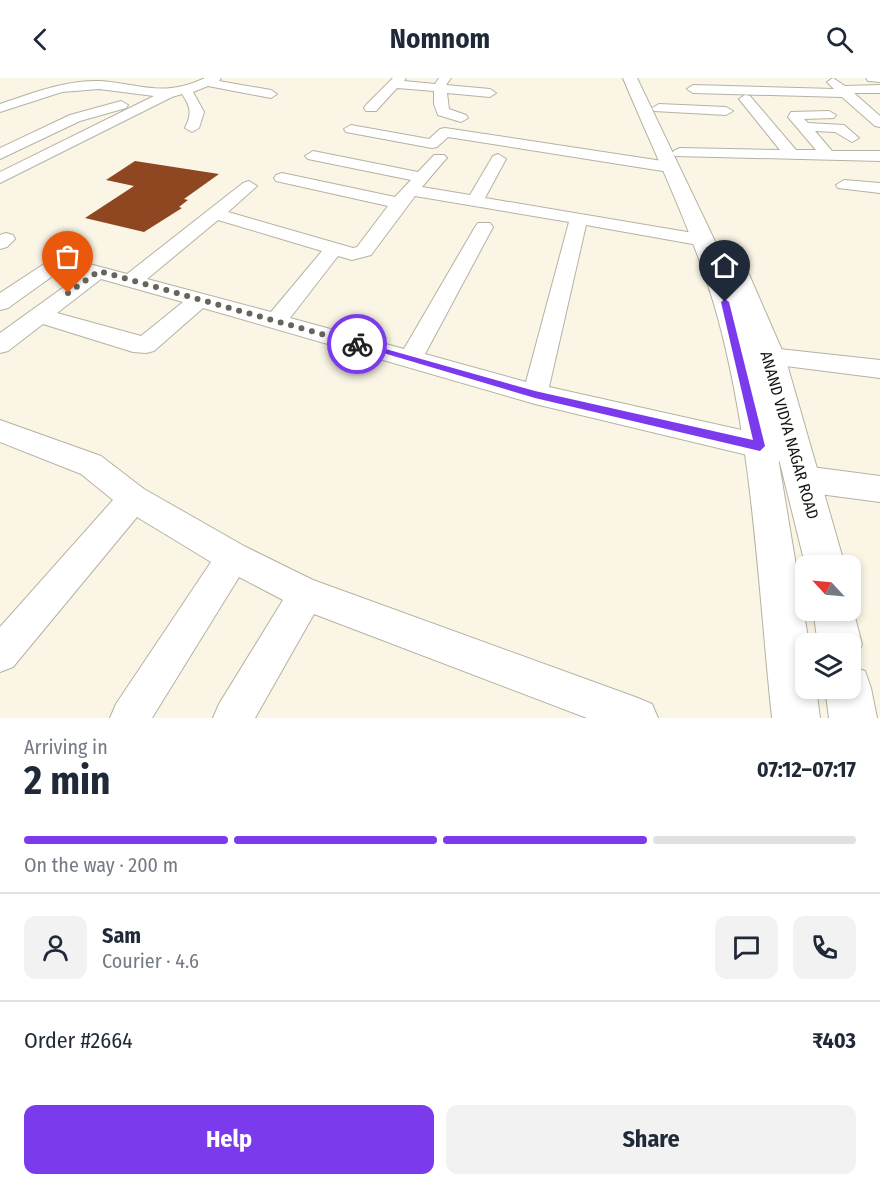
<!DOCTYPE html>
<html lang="en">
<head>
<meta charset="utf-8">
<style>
  body { margin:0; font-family:"Fira Sans Condensed",sans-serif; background:#f2f2f3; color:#1f2937; height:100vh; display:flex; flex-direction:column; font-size:22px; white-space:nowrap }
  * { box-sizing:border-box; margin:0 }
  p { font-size:20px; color:#747a83 }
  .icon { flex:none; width:33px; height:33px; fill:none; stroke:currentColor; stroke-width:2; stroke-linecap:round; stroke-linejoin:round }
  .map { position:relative; height:640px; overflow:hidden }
  .sheet { display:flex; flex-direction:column; background:#fff; flex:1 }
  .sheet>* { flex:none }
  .needle { width:39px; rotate:296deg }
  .fabs { position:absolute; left:795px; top:477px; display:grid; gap:12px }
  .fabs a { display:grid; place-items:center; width:66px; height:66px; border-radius:12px; background:#fff; box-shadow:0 3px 9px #0003; font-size:30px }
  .pin { position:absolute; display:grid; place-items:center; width:51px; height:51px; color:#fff; margin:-62px -26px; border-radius:50% 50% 50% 0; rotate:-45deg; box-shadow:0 0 6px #0007 }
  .pin .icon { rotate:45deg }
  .courier { position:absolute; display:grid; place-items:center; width:60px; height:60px; margin:-30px; border:4px solid #7c3aed; border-radius:50%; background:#fff; color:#222; box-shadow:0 2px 8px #0007 }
  .summary em { font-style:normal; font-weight:700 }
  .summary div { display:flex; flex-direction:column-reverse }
  .summary { display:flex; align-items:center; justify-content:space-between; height:102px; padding:0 24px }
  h1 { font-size:39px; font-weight:700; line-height:45px }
  .bar { display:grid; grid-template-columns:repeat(4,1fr); gap:9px 6px; align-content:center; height:72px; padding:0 24px }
  .bar i { height:8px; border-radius:4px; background:#e0e1e3 }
  .bar .selected { background:#7c3aed }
  .bar p { grid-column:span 4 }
  .line { display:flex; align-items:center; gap:15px; padding:0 24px; border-top:2px solid #e0e1e3 }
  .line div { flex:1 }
  .round { display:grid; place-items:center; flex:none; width:63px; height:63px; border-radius:12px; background:#f2f2f3 }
  .primary-button { display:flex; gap:12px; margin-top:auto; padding:12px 24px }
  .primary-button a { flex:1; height:69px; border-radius:12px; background:#7c3aed; color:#fff; font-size:24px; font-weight:700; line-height:69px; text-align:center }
  .primary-button a+a { background:#f2f2f3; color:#1f2937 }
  header { display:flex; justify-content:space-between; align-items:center; height:78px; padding:0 24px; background:#fff; font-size:27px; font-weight:700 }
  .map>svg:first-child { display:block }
</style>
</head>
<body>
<header><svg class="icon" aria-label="back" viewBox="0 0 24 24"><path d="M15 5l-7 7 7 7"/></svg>Nomnom<svg class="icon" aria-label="search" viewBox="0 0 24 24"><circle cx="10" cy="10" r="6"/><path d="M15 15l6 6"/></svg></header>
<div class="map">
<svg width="880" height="640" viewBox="0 0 880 640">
  <rect width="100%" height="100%" fill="#faf5e5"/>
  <path fill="#8e4721" d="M 135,83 L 219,96 L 184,121 L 188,122 L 179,129 L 182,130 L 144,154 L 85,140 L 134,108 L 106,102 Z"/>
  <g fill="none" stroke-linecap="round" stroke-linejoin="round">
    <defs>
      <g id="minor">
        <path d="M 205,0 L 221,0 L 219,3 L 271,12 L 277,16 L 271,20 L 208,8 L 193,14 L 204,34 L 199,50 L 192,54 L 185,50 C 192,36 191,29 182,16 L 172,19 L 0,105 L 0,94 L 154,18 L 99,11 L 62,14 L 0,34 L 0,26 C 33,15 65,2 100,3 C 143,6 162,20 205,0 Z"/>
        <path d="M 393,0 L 406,0 L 404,3 L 435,6 L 439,0 L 451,0 L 446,7 L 490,11 L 496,15 L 490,19 L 447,15 L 449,31 L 466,37 L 468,40 L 461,44 L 438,37 L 434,26 L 434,13 L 397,10 L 376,33 L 366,33 L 364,30 L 366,27 Z"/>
        <path d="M 833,0 L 845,8 L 880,7 L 880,15 L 854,15 L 880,38 L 880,49 L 875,48 L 842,19 L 693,15 L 687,11 L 693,7 L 834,11 L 827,4 Z"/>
        <path d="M 745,17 L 750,18 L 796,72 L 816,72 L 788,39 L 791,34 L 829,33 L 836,37 L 834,40 L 804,41 L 808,45 L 844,47 L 859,60 L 852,64 L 835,54 L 815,53 L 832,73 L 880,73 L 880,83 L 675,78 L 672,75 L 675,72 L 680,70 L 780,72 L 739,21 Z"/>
        <path d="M 121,23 L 128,27 L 126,30 L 80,43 L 0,81 L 0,70 L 70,37 Z"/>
        <path d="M 659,26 L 726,29 L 733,33 L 726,37 L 654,33 L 652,30 Z"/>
        <path d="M 351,47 L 429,61 L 440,51 L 445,50 L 669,84 L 677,89 L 669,94 L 448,59 L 437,69 L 432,70 L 346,54 L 344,51 Z"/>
        <path d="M 313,73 L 418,94 L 434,77 L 444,77 L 447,80 L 444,83 L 422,109 L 470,117 L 493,78 L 498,76 L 506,81 L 485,120 L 711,158 L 713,162 L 711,166 L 704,168 L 586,147 L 549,309 L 777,360 L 787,364 L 791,372 L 787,380 L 777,384 L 535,326 L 203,230 L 154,273 L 146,275 L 133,274 L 43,246 L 8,273 L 0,275 L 0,255 L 82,196 L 61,192 L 8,230 L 0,232 L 0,215 L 47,184 L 63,179 L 127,196 L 243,105 L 249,103 L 257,108 L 228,134 L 353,170 L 357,169 L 388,128 L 276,103 L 274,100 L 276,97 L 282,95 L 395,119 L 411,102 L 308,81 L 305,78 ZM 415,118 L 569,144 L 526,304 L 425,276 L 493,149 L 490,145 L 478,145 L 475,149 L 404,271 L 290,240 L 338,178 L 352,182 L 371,177 ZM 218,142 L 322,173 L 271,234 L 147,201 ZM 101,201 L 183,224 L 141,258 L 57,235 Z"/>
        <path d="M 844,102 L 880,105 L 880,115 L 838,110 L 836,107 Z"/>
        <path d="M 6,155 L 13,157 L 15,161 L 7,169 L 0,171 L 0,157 Z"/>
        <path d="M 770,270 L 880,282 L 880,300 L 762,285 L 758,279 L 762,273 Z"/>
        <path d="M 0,342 L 101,378 L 144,411 L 244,468 L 313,502 L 638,620 L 652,626 L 658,640 L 587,640 L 314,536 L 255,640 L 213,640 L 219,626 L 283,522 L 239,499 L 152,640 L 110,640 L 116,626 L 211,484 L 137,439 L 13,589 L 0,594 L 0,549 L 113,422 L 81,396 L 0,364 Z"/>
        <path d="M 804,388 L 880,398 L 880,424 L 804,414 L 794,410 L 790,401 L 794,392 Z"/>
      </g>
      <g id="major">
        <path d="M 623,0 L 637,0 L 723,180 L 732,178 L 741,180 L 744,185 L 785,279 L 845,488 L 806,488 L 806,490 L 777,373 L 809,566 L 806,566 L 806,610 L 816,610 L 820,640 L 772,640 C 758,507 753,370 718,240 C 695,157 656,79 623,0 Z"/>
        <path d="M 866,0 L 880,0 L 880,4 L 868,3 Z"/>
        <path d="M 850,520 L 862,566 L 856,582 L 850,584 L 850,566 L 818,566 L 813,532 L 850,532 Z"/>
        <path d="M 850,588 L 865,593 L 871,610 L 877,640 L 829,640 L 825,610 L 850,610 Z"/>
      </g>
    </defs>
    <use href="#minor" stroke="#b6b2a2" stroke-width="2"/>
    <use href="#major" stroke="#b6b2a2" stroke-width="2"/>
    <use href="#minor" fill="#fff" fill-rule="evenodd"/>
    <use href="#major" fill="#fff" fill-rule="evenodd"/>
  </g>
  <path fill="#7c3aed" d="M 725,221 L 729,224 L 765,368 L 760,373 L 535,320 L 353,266 L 357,263 L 535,313 L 753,362 L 721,224 Z"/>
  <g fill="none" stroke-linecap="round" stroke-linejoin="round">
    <path stroke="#67645b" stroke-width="6" stroke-dasharray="0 10.8" d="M 68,215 L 99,193 L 357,266"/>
  </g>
  <g text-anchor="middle" stroke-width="6" stroke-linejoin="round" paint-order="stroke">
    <g font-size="16" fill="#181610" stroke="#fff">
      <text transform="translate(790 357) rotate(74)" y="6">ANAND VIDYA NAGAR ROAD</text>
    </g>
  </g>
</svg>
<div class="fabs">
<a><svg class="needle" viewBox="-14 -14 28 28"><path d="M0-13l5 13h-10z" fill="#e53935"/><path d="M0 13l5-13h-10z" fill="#747a83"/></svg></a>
<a><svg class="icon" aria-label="layers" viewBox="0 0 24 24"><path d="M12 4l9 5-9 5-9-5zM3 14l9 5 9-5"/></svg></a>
</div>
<div class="pin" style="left:68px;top:215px;background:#ea580c"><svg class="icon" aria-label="bag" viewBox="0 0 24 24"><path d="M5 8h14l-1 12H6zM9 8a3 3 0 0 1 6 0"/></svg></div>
<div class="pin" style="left:725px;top:224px;background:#1f2937"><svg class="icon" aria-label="home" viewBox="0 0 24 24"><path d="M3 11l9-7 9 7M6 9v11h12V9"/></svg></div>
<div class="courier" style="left:357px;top:266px"><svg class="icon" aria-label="bike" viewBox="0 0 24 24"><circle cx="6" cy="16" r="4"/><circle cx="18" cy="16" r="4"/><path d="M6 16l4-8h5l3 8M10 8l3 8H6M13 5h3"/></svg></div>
</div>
<section class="sheet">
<div class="summary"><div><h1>2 min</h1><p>Arriving in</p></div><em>07:12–07:17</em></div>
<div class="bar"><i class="selected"></i><i class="selected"></i><i class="selected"></i><i></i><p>On the way · 200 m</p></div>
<div class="line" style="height:108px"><a class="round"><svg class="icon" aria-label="person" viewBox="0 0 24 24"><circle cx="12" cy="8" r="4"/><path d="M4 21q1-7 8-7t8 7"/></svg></a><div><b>Sam</b><p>Courier · 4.6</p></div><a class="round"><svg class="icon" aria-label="chat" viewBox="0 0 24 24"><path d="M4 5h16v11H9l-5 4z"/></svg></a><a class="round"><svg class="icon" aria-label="phone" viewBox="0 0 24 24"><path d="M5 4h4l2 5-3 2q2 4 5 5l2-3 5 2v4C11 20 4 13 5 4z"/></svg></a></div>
<div class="line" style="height:78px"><div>Order #2664</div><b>₹403</b></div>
<div class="primary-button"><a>Help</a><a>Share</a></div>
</section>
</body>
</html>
